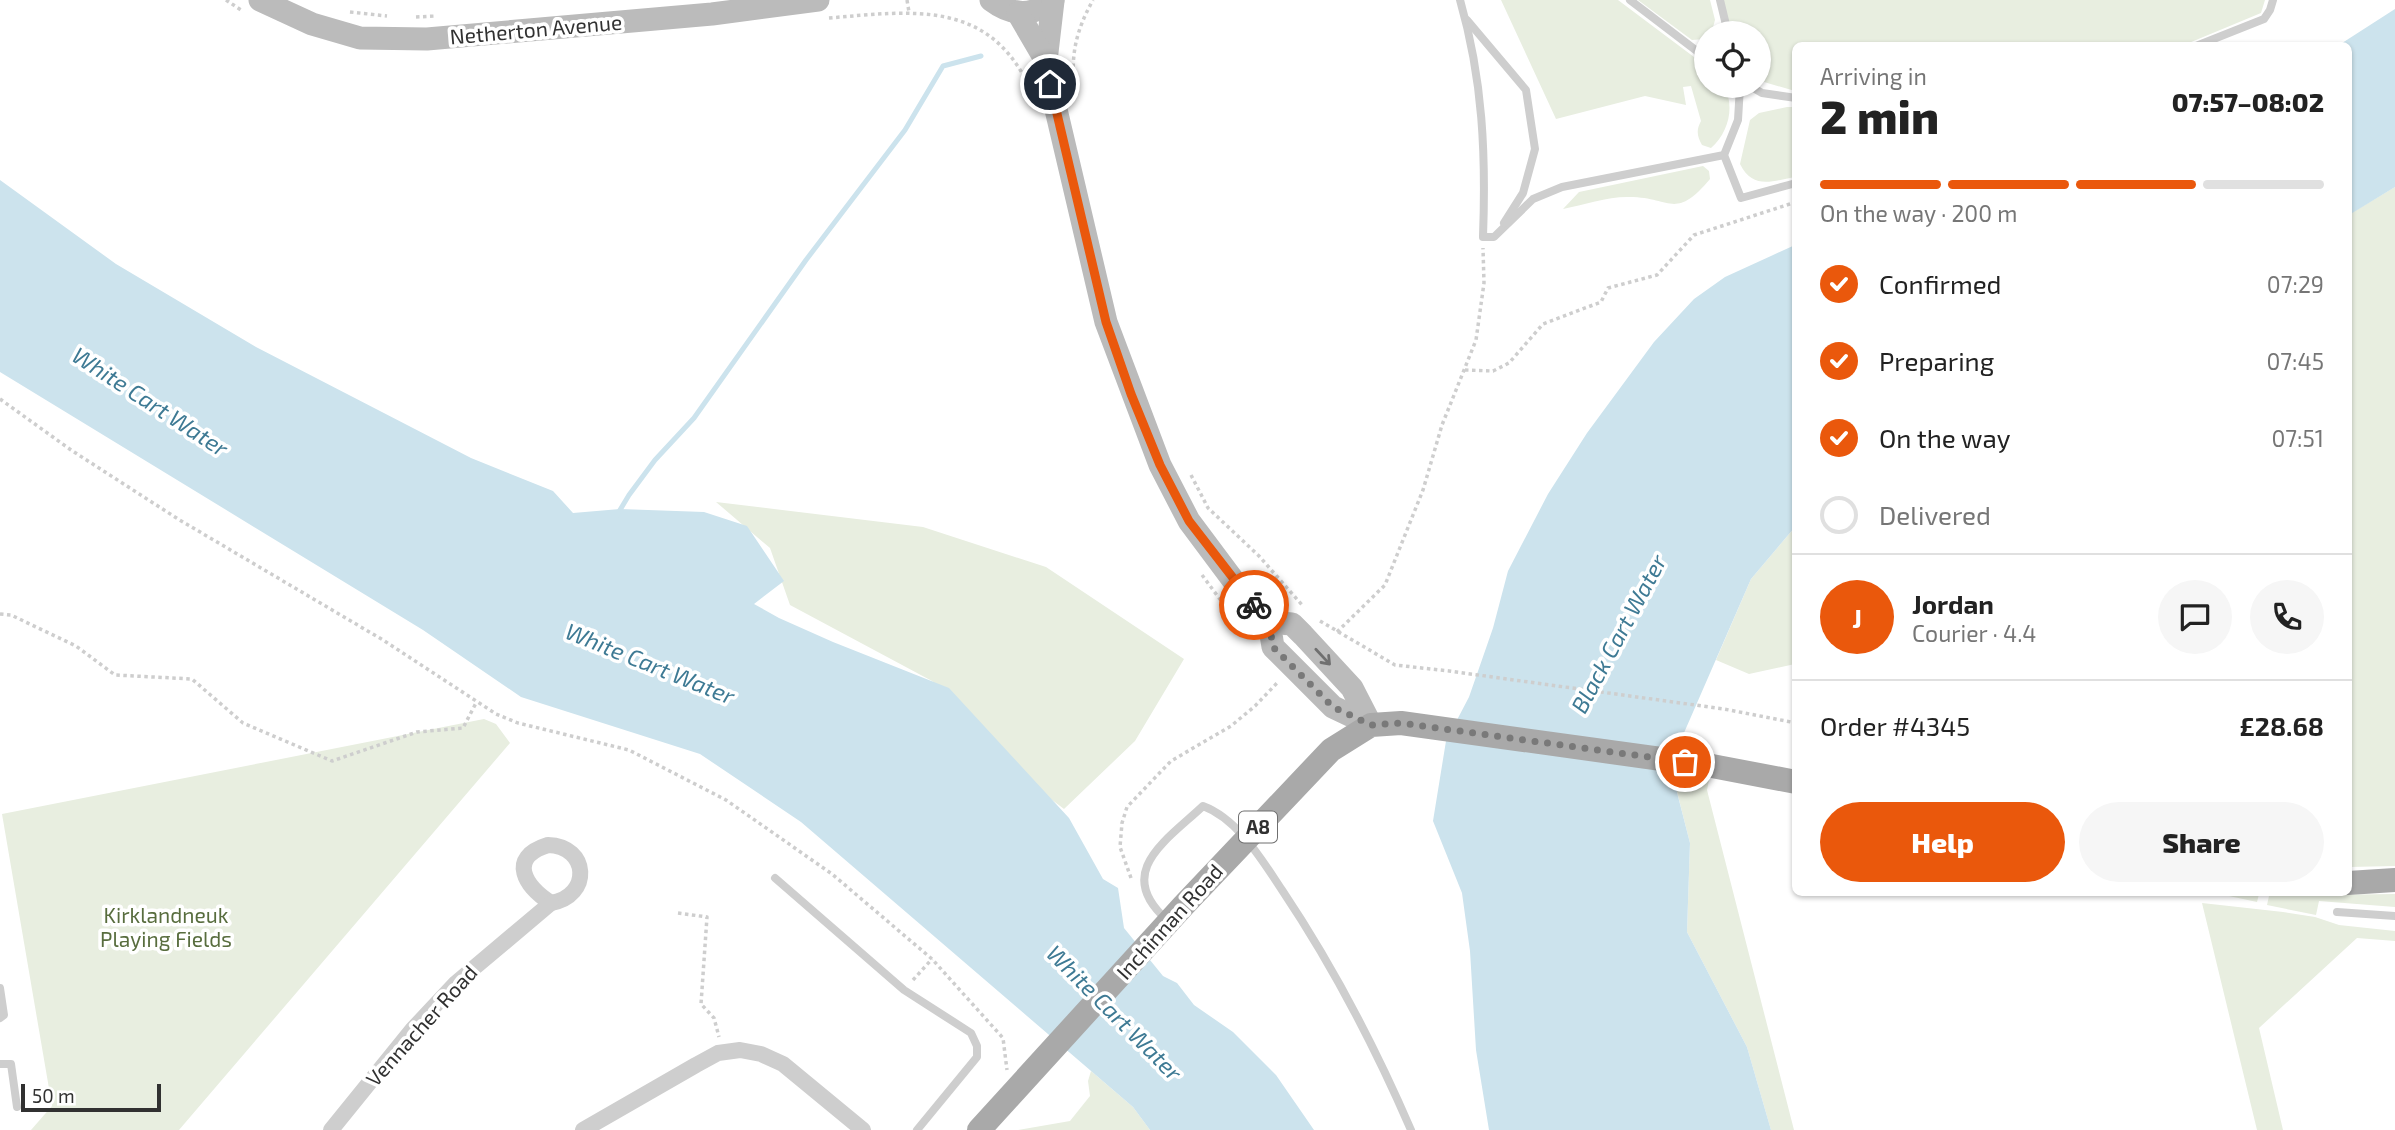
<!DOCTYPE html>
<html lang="en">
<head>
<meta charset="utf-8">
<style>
  body { margin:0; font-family:"Exo 2",sans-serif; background:#f6f6f6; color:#222; height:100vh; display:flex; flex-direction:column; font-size:26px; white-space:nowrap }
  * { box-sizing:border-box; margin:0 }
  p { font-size:23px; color:#767676 }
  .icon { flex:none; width:38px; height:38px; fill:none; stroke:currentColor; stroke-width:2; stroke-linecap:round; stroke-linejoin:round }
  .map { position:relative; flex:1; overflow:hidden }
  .drawer { position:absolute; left:1792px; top:42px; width:560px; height:854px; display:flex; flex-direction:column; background:#fff; border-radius:10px; box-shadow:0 2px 5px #0004 }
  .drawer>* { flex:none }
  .buttons { position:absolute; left:1694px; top:21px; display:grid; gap:14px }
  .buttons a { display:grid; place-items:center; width:77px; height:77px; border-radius:50%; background:#fff; box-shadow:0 2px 5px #0004; font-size:35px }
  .scale { position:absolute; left:21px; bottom:18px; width:140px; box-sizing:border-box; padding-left:7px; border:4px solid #313131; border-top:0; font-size:19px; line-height:24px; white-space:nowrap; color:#313131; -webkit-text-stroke:5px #fff; paint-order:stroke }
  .pin { position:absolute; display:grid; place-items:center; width:60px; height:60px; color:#fff; margin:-30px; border:4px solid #fff; border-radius:50%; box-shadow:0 2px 7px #0007 }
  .courier { position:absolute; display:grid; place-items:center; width:70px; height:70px; margin:-35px; border:5px solid #ea580c; border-radius:50%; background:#fff; color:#222; box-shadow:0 2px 9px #0007 }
  .summary em { font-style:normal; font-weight:800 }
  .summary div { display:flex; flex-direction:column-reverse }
  .summary { display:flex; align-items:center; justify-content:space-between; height:119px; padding:0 28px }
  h1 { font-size:46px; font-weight:800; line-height:52px }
  .bar { display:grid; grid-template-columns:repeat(4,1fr); gap:10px 7px; align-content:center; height:84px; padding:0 28px }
  .bar i { height:9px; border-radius:5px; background:#e0e0e0 }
  .bar .on { background:#ea580c }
  .bar p { grid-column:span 4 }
  .line { display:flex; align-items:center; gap:18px; padding:0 28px; border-top:2px solid #e0e0e0 }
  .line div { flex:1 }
  .round { display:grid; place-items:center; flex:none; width:74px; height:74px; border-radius:37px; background:#f6f6f6 }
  ol { padding:0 28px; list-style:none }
  li { display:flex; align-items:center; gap:21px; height:77px }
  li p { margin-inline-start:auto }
  li .icon { padding:7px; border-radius:50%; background:#ea580c; color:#fff; stroke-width:4 }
  li:last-child { color:#767676 }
  li i { width:38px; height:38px; border:4px solid #e0e0e0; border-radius:50% }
  .cta { display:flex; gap:14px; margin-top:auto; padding:14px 28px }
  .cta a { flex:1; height:80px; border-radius:42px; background:#ea580c; color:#fff; font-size:28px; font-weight:800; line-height:80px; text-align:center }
  .cta a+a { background:#f6f6f6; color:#222 }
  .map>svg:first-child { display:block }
</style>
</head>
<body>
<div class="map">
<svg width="2395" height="1130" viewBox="0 0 2395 1130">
  <rect width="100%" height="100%" fill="#fff"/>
  <g fill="#e8eee0">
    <path d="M 1501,0 L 1618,0 L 1706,66 L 1706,86 L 1724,86 C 1735,106 1729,132 1711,148 L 1702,145 C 1697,136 1696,130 1701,121 L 1691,86 L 1683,87 L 1686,105 L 1645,96 L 1556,119 Z"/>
    <path d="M 1638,0 L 1710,0 L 1715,20 L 1712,31 L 1706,33 L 1705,39 L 1692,40 Z"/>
    <path d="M 1722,0 L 2265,0 L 2261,13 L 2184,45 L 1796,46 L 1795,91 L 1764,82 L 1759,77 L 1759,33 L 1730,33 Z"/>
    <path d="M 1787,107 L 1795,107 L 1795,177 C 1772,181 1753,190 1740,164 L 1750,120 L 1759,113 Z"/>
    <path d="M 1703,166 L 1709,171 L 1710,179 C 1674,222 1671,196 1627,197 C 1607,197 1583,205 1563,209 L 1579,192 Z"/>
    <path d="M 2395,187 L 2395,866 L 2349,867 L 2348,215 Z"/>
    <path d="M 716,502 L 923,527 L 1046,567 L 1184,659 L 1135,741 L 1064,809 L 1035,787 L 932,681 L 790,605 L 770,548 Z"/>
    <path d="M 1795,527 L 1795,664 L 1749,674 L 1716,660 L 1751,579 Z"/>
    <path d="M 484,719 L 496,724 L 510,743 L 179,1130 L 31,1130 L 52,1106 L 2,814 Z"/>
    <path d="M 1672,772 L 1709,780 L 1707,790 L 1794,1130 L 1771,1130 L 1747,1047 L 1687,932 L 1690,843 Z"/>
    <path d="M 2282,892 L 2320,895 L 2395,894 L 2395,907 L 2319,901 L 2316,915 L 2267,905 L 2269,896 L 2259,894 L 2257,902 L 2215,893 Z"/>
    <path d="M 2202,903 L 2283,912 L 2315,917 L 2339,925 L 2395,931 L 2395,941 L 2357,938 L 2259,1028 L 2283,1130 L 2257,1130 Z"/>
    <path d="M 1091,1071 L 1133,1107 L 1150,1130 L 1018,1130 L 1070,1121 L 1090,1096 L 1088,1081 Z"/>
  </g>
  <g fill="#cce3ed">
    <path d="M 2395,9 L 2395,187 L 2349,215 L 2348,46 L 2339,45 Z"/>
    <path d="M 0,180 L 116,264 L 256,347 L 471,458 L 553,491 L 573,513 L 620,509 L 704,512 L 747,526 L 784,581 L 754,604 L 779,618 L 833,642 L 949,688 L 1069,818 L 1103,879 L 1118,888 L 1124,928 L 1163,976 L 1177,983 L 1194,1005 L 1233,1032 L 1276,1075 L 1314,1130 L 1150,1130 L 1133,1107 L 801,822 L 700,754 L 521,697 L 423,630 L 0,372 Z"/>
    <path d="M 1795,245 L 1795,527 L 1751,579 L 1670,765 L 1690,843 L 1687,932 L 1747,1047 L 1771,1130 L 1489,1130 L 1476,1050 L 1470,951 L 1462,893 L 1433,821 L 1446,741 L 1469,697 L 1493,628 L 1508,571 L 1548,494 L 1587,433 L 1654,342 L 1694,299 L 1725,277 Z"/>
  </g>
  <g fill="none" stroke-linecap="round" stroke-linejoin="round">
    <path stroke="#cce3ed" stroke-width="5" d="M 617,515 L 629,495 L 655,460 L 694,418 L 806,260 L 905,130 L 943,66 L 981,56"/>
    <g stroke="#cecece" stroke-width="3.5" stroke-dasharray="3.5 3.5" stroke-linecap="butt">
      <path d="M 226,0 L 241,10"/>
      <path d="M 907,0 L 909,12"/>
      <path d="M 350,12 L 387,16"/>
      <path d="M 416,17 L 436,16"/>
      <path d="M 829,18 C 912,11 985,0 1027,82"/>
      <path d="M 1074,88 C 1071,53 1076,31 1093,0"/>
      <path d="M 1465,370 L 1493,371 L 1509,363 L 1543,324 L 1601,302 L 1608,288 L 1657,275 L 1694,235 L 1796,202"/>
      <path d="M 0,399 L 71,450 L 178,519 L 383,640 L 496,714 L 518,723 L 629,750 L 726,800 L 832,874 L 932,959 L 1003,1038 L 1007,1070"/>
      <path d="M 1191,475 L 1208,508 L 1259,556 L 1303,606"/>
      <path d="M 1202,575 L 1222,602"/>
      <path d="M 0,614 L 11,615 L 76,646 L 115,675 L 192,679 L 243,723 L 332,761 L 417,732 L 463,728 L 476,703"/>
      <path d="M 1236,619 L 1249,634"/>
      <path d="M 1320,621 L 1395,665 L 1449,671 L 1724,709 L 1796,723"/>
      <path d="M 1337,632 L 1385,585 L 1423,490 L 1442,425 L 1476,340 L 1484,283 L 1483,248"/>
      <path d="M 1131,878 L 1120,847 L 1122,823 L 1127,807 L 1171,761 L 1231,726 L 1255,706 L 1278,682"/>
      <path d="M 678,913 L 707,917 L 701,1004 L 714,1018 L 719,1037"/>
      <path d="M 913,980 L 932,959"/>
    </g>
    <g stroke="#cecece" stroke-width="8">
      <path d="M 1460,0 C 1483,80 1486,155 1483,237 L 1494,237 L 1533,199 L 1562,187 L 1724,155 L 1738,120 L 1740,86"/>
      <path d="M 1630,0 L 1706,58"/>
      <path d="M 1720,0 L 1728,33"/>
      <path d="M 1467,20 L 1526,90 L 1535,149 L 1523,193 L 1504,223"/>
      <path d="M 2196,46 L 2264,19 L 2270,10 L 2273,0"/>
      <path d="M 1750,86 L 1762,93 L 1796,98"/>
      <path d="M 1724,155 L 1741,198 L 1796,183"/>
      <path d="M 775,878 L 904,990 L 971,1033 L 977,1046 L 977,1057 L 917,1130"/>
      <path d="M 2337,912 L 2395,916"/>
      <path d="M 1167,920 C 1113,872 1167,840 1203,806 C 1238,819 1262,860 1282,890 C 1333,966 1375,1047 1411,1130"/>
      <path d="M 0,988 L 4,1015 L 0,1018"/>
      <path d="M 0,1064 L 11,1064 L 17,1107"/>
    </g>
    <g stroke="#cecece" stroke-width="16">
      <path d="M 548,845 C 589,846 592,896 551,903 C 526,887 506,858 548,845 Z"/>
      <path d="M 331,1130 L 412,1030 L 456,983 L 551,903"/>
      <path d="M 583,1130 L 696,1065 L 718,1053 L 740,1050 L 761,1054 L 783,1064 L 863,1130"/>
    </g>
    <g stroke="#bbb" stroke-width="23">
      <path d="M 260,0 L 312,24 L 360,38 L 427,39 L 712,14 L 818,0"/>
      <path d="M 991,0 C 1012,16 1033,17 1053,0"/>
      <path d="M 1053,1 L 1046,61 L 1050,84 L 1106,322 L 1160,465 L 1189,521 L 1239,588 L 1269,622 L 1273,647 L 1333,707 L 1371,725"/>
      <path d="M 1018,13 L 1046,61"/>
      <path d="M 1269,622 L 1292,624 L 1303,635 L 1352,688 L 1371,725"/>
    </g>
    <g stroke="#a9a9a9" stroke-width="24">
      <path d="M 2348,883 L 2395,880"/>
      <path d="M 979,1130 L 1184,905 L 1331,750 L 1371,725 L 1401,723 L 1712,766 L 1796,782"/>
    </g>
  </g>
  <defs><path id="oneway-shaft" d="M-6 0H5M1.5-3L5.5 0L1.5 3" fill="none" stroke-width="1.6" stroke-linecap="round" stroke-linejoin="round" transform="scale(1.75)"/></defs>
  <use stroke="#6f6f6f" href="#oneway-shaft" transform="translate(1323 657) rotate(47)"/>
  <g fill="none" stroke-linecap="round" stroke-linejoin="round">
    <path stroke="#797979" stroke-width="7" stroke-dasharray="0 12.6" d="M 1254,605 L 1269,622 L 1273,647 L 1333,707 L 1371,725 L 1401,723 L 1685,762"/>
    <path stroke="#ea580c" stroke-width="9" d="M 1050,84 L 1106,322 L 1131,394 L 1160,465 L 1189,521 L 1254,605"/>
  </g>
  <g text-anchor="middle" stroke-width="7" stroke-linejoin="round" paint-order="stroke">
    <rect fill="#fff" stroke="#6f6f6f" stroke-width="2" x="1239" y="811.5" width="38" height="31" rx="5"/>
    <g font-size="19" font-weight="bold" fill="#313131">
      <text x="1258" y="834">A8</text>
    </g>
    <g font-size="21" fill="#313131" stroke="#fff">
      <text transform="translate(536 30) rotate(-5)" y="7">Netherton Avenue</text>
      <text transform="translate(1170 922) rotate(-48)" y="7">Inchinnan Road</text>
      <text transform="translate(422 1026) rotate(-48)" y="7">Vennacher Road</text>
    </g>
    <g font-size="21" fill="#586d3e" stroke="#fff">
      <text x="166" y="923">Kirklandneuk<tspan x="166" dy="24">Playing Fields</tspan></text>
    </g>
    <g font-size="23" font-style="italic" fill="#3e7a94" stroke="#fff">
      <text transform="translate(150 402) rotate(33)" y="8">White Cart Water</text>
      <text transform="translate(1619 634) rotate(-62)" y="8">Black Cart Water</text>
      <text transform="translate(650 664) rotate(22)" y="8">White Cart Water</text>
      <text transform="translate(1114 1013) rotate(45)" y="8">White Cart Water</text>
    </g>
  </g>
</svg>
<div class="buttons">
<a><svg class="icon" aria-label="locate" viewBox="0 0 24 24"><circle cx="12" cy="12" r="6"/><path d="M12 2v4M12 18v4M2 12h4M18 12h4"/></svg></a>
</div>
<div class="scale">50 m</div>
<div class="pin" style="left:1685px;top:762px;background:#ea580c"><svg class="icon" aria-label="bag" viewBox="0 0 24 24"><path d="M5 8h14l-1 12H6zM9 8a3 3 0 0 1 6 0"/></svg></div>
<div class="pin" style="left:1050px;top:84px;background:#1f2937"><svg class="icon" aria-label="home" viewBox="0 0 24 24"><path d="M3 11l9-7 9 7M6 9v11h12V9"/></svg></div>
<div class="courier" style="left:1254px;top:605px"><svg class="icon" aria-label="bike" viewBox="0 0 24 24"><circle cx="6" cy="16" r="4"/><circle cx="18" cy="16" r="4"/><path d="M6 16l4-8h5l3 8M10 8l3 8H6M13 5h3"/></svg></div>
<section class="drawer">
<div class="summary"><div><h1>2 min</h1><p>Arriving in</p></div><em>07:57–08:02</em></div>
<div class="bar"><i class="on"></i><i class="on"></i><i class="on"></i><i></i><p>On the way · 200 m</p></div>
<ol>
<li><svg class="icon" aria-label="check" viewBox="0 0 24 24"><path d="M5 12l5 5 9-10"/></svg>Confirmed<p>07:29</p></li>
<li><svg class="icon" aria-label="check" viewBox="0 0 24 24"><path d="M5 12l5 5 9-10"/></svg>Preparing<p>07:45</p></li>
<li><svg class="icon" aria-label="check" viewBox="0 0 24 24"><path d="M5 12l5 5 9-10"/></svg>On the way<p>07:51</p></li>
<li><i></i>Delivered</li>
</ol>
<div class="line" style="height:126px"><b class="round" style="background:#ea580c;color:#fff">J</b><div><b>Jordan</b><p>Courier · 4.4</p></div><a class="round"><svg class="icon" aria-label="chat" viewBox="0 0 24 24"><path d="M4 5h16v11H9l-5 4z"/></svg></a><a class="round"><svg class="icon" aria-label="phone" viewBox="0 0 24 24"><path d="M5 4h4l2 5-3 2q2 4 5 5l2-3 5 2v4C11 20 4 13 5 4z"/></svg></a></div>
<div class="line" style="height:91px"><div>Order #4345</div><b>£28.68</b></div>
<div class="cta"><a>Help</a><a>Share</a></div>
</section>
</div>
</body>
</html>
